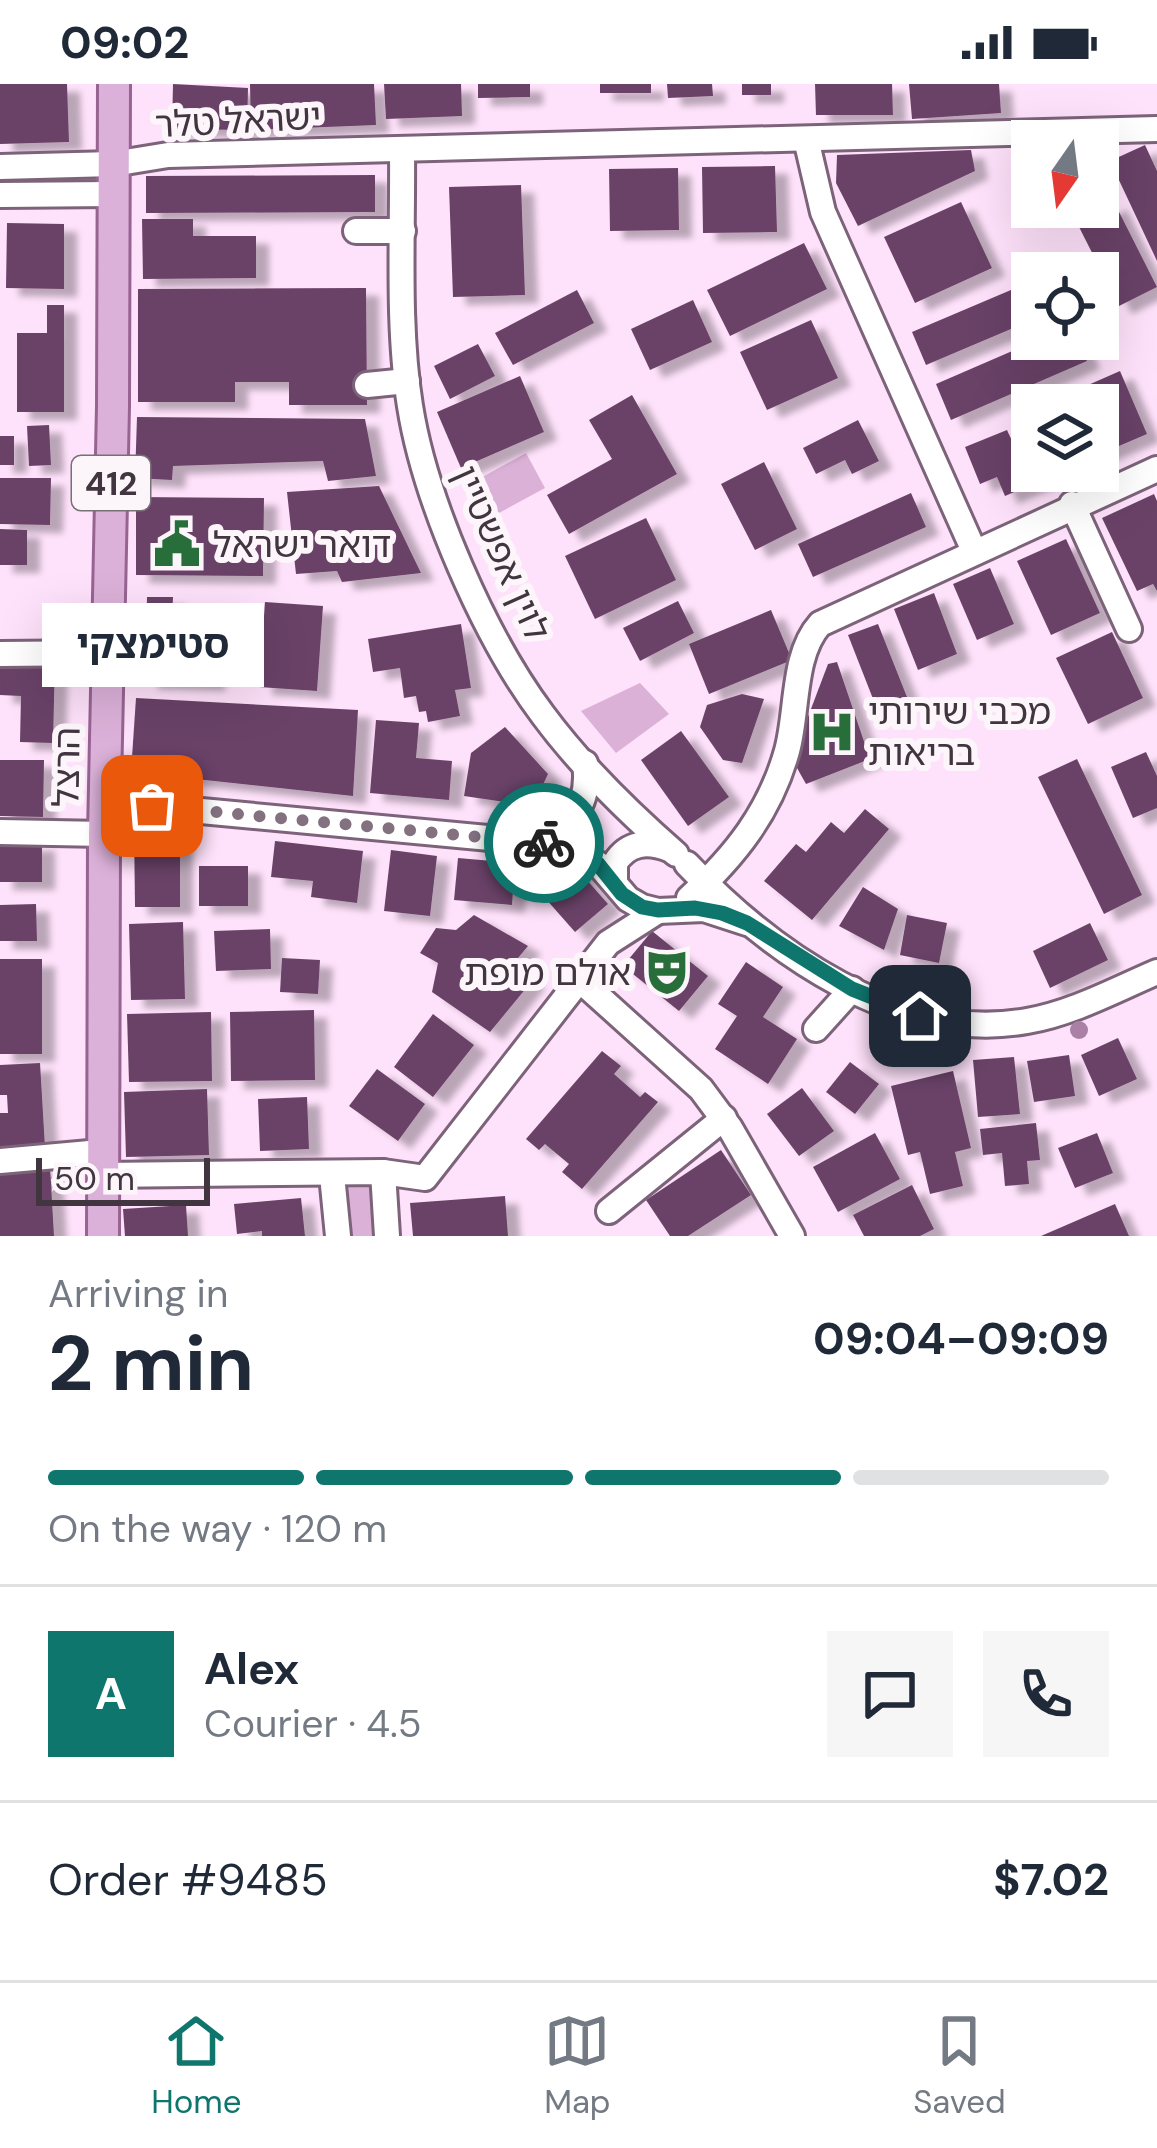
<!DOCTYPE html>
<html lang="en">
<head>
<meta charset="utf-8">
<style>
  body { margin:0; font-family:"DM Sans","Noto Sans Hebrew",sans-serif; background:#f6f6f7; color:#1f2937; height:100vh; display:flex; flex-direction:column; font-size:45px; white-space:nowrap }
  * { box-sizing:border-box; margin:0 }
  p { font-size:39px; color:#747a83 }
  .icon { flex:none; width:66px; height:66px; fill:none; stroke:currentColor; stroke-width:2; stroke-linecap:round; stroke-linejoin:round }
  .map { position:relative; height:1152px; overflow:hidden }
  .sheet { display:flex; flex-direction:column; background:#fff; flex:1 }
  .sheet>* { flex:none }
  .needle { width:78px; rotate:194deg }
  .fabs { position:absolute; left:1011px; top:36px; display:grid; gap:24px }
  .fabs a { display:grid; place-items:center; width:108px; height:108px; border-radius:0px; background:#fff; box-shadow:0 12px 48px #0002; font-size:60px }
  .scale { position:absolute; left:36px; bottom:30px; width:174px; box-sizing:border-box; padding-left:12px; border:6px solid #41353f; border-top:0; font-size:33px; line-height:42px; white-space:nowrap; color:#41353f; -webkit-text-stroke:9px #fcf6fb; paint-order:stroke }
  .pin { position:absolute; display:grid; place-items:center; width:102px; height:102px; color:#fff; margin:-51px; border-radius:24px; box-shadow:0 6px 18px #0006 }
  .courier { position:absolute; display:grid; place-items:center; width:120px; height:120px; margin:-60px; border:9px solid #0f766e; border-radius:50%; background:#fff; color:#222; box-shadow:0 3px 15px #0007 }
  .bubble { position:absolute; height:84px; border-radius:0px; background:#fff; box-shadow:0 12px 48px #0002; font-size:39px; font-weight:700; line-height:84px; text-align:center }
  .head em { font-style:normal; font-weight:700 }
  .head div { display:flex; flex-direction:column-reverse }
  .head { display:flex; align-items:center; justify-content:space-between; height:204px; padding:0 48px }
  h1 { font-size:78px; font-weight:700; line-height:90px }
  .bar { display:grid; grid-template-columns:repeat(4,1fr); gap:18px 12px; align-content:center; height:144px; padding:0 48px }
  .bar i { height:15px; border-radius:9px; background:#e0e1e3 }
  .bar .on { background:#0f766e }
  .bar p { grid-column:span 4 }
  .line { display:flex; align-items:center; gap:30px; padding:0 48px; border-top:3px solid #e0e1e3 }
  .line div { flex:1 }
  .round { display:grid; place-items:center; flex:none; width:126px; height:126px; border-radius:0px; background:#f6f6f7 }
  .status { display:flex; justify-content:space-between; align-items:center; height:84px; padding:0 60px; background:#fff; direction:ltr }
  .status svg { height:33px; fill:currentColor }
  .tab-bar { display:flex; justify-content:space-around; align-items:center; height:168px; border-top:3px solid #e0e1e3; background:#fff; font-size:33px; color:#747a83 }
  .tab-bar a { display:grid; justify-items:center; gap:6px }
  .tab-bar .on { color:#0f766e }
  .map>svg:first-child { display:block }
</style>
</head>
<body>
<div class="status"><b>09:02</b><svg viewBox="0 0 49 12"><path d="M0 12V9h3v3zM5 12V6h3v6zM10 12V3h3v9zM15 12V0h3v12zM26 1h20v11H26zM47 4h2v5h-2z"/></svg></div>
<div class="map">
<svg width="1157" height="1152" viewBox="0 0 1157 1152">
  <defs>
    <filter id="shadow"><feDropShadow dx="13" dy="8" stdDeviation="3" flood-color="#0004"/></filter>
  </defs>
  <rect width="100%" height="100%" fill="#fee1fa"/>
  <g fill="#dcb1d7">
    <path d="M 526,369 L 545,404 L 488,435 L 468,401 Z"/>
    <path d="M 640,599 L 669,630 L 616,669 L 581,627 Z"/>
    <path d="M 378,1091 L 383,1152 L 344,1152 L 338,1092 Z"/>
  </g>
  <g fill="#6b4367" filter="url(#shadow)">
    <path d="M 0,0 L 67,0 L 69,58 L 0,60 Z"/>
    <path d="M 173,0 L 248,4 L 247,46 L 172,45 Z"/>
    <path d="M 250,0 L 374,0 L 376,41 L 251,46 Z"/>
    <path d="M 384,0 L 461,0 L 462,32 L 386,35 Z"/>
    <path d="M 478,0 L 530,0 L 530,13 L 478,14 Z"/>
    <rect x="600" y="0" width="51" height="9"/>
    <path d="M 667,0 L 712,0 L 713,12 L 668,14 Z"/>
    <rect x="742" y="0" width="29" height="11"/>
    <path d="M 815,0 L 892,0 L 893,31 L 816,31 Z"/>
    <path d="M 909,0 L 999,0 L 1001,29 L 912,35 Z"/>
    <path d="M 1145,61 L 1157,87 L 1157,177 L 1110,77 Z"/>
    <path d="M 971,66 L 975,87 L 858,142 L 836,99 L 837,71 Z"/>
    <path d="M 775,82 L 777,148 L 703,149 L 702,83 Z"/>
    <path d="M 678,84 L 679,146 L 610,147 L 609,85 Z"/>
    <path d="M 375,91 L 375,128 L 146,129 L 146,92 Z"/>
    <path d="M 521,101 L 525,211 L 453,213 L 449,103 Z"/>
    <path d="M 961,118 L 992,184 L 915,219 L 884,153 Z"/>
    <path d="M 1114,118 L 1157,203 L 1119,222 L 1076,137 Z"/>
    <path d="M 142,135 L 193,135 L 193,152 L 256,152 L 256,194 L 143,195 Z"/>
    <path d="M 7,139 L 64,140 L 64,205 L 6,204 Z"/>
    <path d="M 804,159 L 827,205 L 730,252 L 707,206 Z"/>
    <path d="M 1032,197 L 1032,236 L 926,281 L 912,248 Z"/>
    <path d="M 366,204 L 367,321 L 289,321 L 289,298 L 235,298 L 235,318 L 138,318 L 138,205 Z"/>
    <path d="M 577,206 L 594,239 L 513,281 L 495,249 Z"/>
    <path d="M 693,216 L 712,258 L 650,286 L 631,245 Z"/>
    <path d="M 47,221 L 64,221 L 64,328 L 17,328 L 17,249 L 47,249 Z"/>
    <path d="M 811,236 L 838,294 L 767,326 L 740,268 Z"/>
    <path d="M 1040,255 L 1078,255 L 1087,277 L 951,336 L 936,300 Z"/>
    <path d="M 478,260 L 495,292 L 450,315 L 434,282 Z"/>
    <path d="M 1120,287 L 1147,350 L 1098,371 L 1098,321 L 1057,321 L 1054,316 Z"/>
    <path d="M 520,292 L 544,348 L 461,384 L 437,328 Z"/>
    <path d="M 632,311 L 677,390 L 569,450 L 547,411 L 612,375 L 589,336 Z"/>
    <path d="M 137,333 L 365,335 L 376,392 L 328,397 L 323,377 L 173,382 L 172,396 L 135,394 Z"/>
    <path d="M 858,336 L 879,377 L 852,390 L 845,376 L 816,390 L 803,364 Z"/>
    <path d="M 49,341 L 51,381 L 29,382 L 27,342 Z"/>
    <path d="M 1007,346 L 1018,370 L 1032,364 L 1032,387 L 1063,387 L 1005,412 L 997,393 L 980,400 L 965,363 Z"/>
    <rect x="0" y="352" width="14" height="29"/>
    <path d="M 764,378 L 797,445 L 755,466 L 721,400 Z"/>
    <path d="M 0,394 L 51,394 L 50,441 L 0,440 Z"/>
    <path d="M 379,402 L 421,489 L 342,498 L 337,487 L 296,490 L 287,408 Z"/>
    <path d="M 911,409 L 926,443 L 813,493 L 798,460 Z"/>
    <path d="M 1154,410 L 1157,417 L 1157,507 L 1153,500 L 1137,507 L 1102,434 Z"/>
    <path d="M 136,413 L 264,414 L 263,492 L 136,491 Z"/>
    <path d="M 646,434 L 676,496 L 595,535 L 565,472 Z"/>
    <path d="M 0,445 L 27,446 L 27,481 L 0,481 Z"/>
    <path d="M 1066,455 L 1100,529 L 1051,551 L 1017,477 Z"/>
    <path d="M 990,484 L 1014,540 L 977,556 L 953,500 Z"/>
    <path d="M 934,509 L 957,570 L 918,586 L 894,525 Z"/>
    <path d="M 147,513 L 173,513 L 171,565 L 213,566 L 212,599 L 145,597 Z"/>
    <path d="M 678,517 L 694,549 L 640,577 L 623,544 Z"/>
    <path d="M 265,518 L 323,522 L 317,607 L 259,603 Z"/>
    <path d="M 771,526 L 792,576 L 709,610 L 689,560 Z"/>
    <path d="M 461,540 L 471,604 L 455,606 L 460,632 L 428,638 L 426,627 L 419,628 L 416,612 L 404,614 L 400,584 L 373,588 L 368,555 Z"/>
    <path d="M 878,540 L 907,613 L 877,625 L 848,551 Z"/>
    <path d="M 1112,548 L 1143,614 L 1088,640 L 1056,574 Z"/>
    <path d="M 0,574 L 55,575 L 53,659 L 20,658 L 21,612 L 0,611 Z"/>
    <path d="M 837,578 L 870,675 L 806,700 L 792,675 L 828,580 Z"/>
    <path d="M 742,610 L 764,615 L 742,679 L 723,676 L 700,643 L 707,621 Z"/>
    <path d="M 136,614 L 358,626 L 353,712 L 131,688 Z"/>
    <path d="M 376,636 L 419,639 L 416,674 L 452,677 L 449,716 L 370,709 Z"/>
    <path d="M 505,643 L 548,690 L 533,722 L 464,712 L 471,669 Z"/>
    <path d="M 681,647 L 729,713 L 688,742 L 641,676 Z"/>
    <path d="M 1146,668 L 1157,692 L 1157,724 L 1133,734 L 1111,683 Z"/>
    <path d="M 1077,675 L 1142,811 L 1104,830 L 1038,693 Z"/>
    <path d="M 0,676 L 44,676 L 43,733 L 0,732 Z"/>
    <path d="M 865,725 L 889,745 L 812,836 L 764,797 L 796,760 L 806,768 L 831,738 L 844,749 Z"/>
    <path d="M 180,741 L 180,823 L 135,823 L 134,742 Z"/>
    <path d="M 275,757 L 363,767 L 357,819 L 311,813 L 313,797 L 271,793 Z"/>
    <rect x="0" y="759" width="42" height="39"/>
    <path d="M 391,766 L 437,772 L 430,832 L 384,827 Z"/>
    <path d="M 458,774 L 515,779 L 512,821 L 454,816 Z"/>
    <path d="M 571,778 L 608,820 L 575,848 L 538,806 Z"/>
    <rect x="199" y="782" width="49" height="40"/>
    <path d="M 863,803 L 898,825 L 884,866 L 839,842 Z"/>
    <path d="M 36,820 L 37,857 L 0,857 L 0,821 Z"/>
    <path d="M 474,831 L 528,862 L 513,880 L 532,897 L 490,948 L 432,908 L 438,879 L 420,869 L 436,844 L 456,846 Z"/>
    <path d="M 907,831 L 947,839 L 939,879 L 900,871 Z"/>
    <path d="M 183,838 L 185,915 L 131,916 L 129,840 Z"/>
    <path d="M 1090,839 L 1108,876 L 1050,904 L 1033,867 Z"/>
    <path d="M 270,845 L 271,885 L 216,887 L 214,847 Z"/>
    <path d="M 652,847 L 708,892 L 679,927 L 623,882 Z"/>
    <path d="M 282,874 L 320,876 L 318,910 L 280,908 Z"/>
    <rect x="0" y="875" width="42" height="95"/>
    <path d="M 746,878 L 783,903 L 763,933 L 797,955 L 768,1000 L 715,965 L 737,932 L 718,920 Z"/>
    <path d="M 314,926 L 315,996 L 231,997 L 230,928 Z"/>
    <path d="M 211,928 L 212,997 L 129,998 L 127,930 Z"/>
    <path d="M 433,930 L 474,961 L 433,1013 L 394,983 Z"/>
    <path d="M 1118,954 L 1137,995 L 1099,1012 L 1081,971 Z"/>
    <path d="M 602,967 L 621,982 L 614,990 L 640,1013 L 645,1008 L 658,1018 L 582,1105 L 562,1088 L 569,1080 L 545,1060 L 539,1066 L 526,1055 Z"/>
    <path d="M 1069,971 L 1075,1012 L 1034,1018 L 1027,977 Z"/>
    <path d="M 1014,973 L 1020,1030 L 978,1033 L 973,976 Z"/>
    <path d="M 850,978 L 879,1000 L 855,1030 L 826,1008 Z"/>
    <path d="M 40,979 L 45,1063 L 0,1066 L 0,1029 L 8,1029 L 7,1011 L 0,1011 L 0,981 Z"/>
    <path d="M 377,985 L 425,1020 L 398,1057 L 349,1022 Z"/>
    <path d="M 953,987 L 971,1064 L 955,1068 L 963,1102 L 930,1110 L 920,1068 L 908,1071 L 891,1002 Z"/>
    <path d="M 802,1004 L 834,1047 L 799,1072 L 767,1030 Z"/>
    <path d="M 207,1005 L 209,1071 L 126,1073 L 124,1008 Z"/>
    <path d="M 307,1013 L 309,1065 L 260,1067 L 258,1015 Z"/>
    <path d="M 1036,1039 L 1040,1076 L 1027,1077 L 1029,1100 L 1005,1102 L 1002,1069 L 983,1071 L 980,1045 Z"/>
    <path d="M 875,1049 L 900,1095 L 838,1128 L 813,1083 Z"/>
    <path d="M 1097,1049 L 1113,1089 L 1075,1104 L 1058,1064 Z"/>
    <path d="M 721,1066 L 751,1111 L 688,1152 L 670,1152 L 646,1116 Z"/>
    <path d="M 50,1082 L 54,1152 L 0,1152 L 0,1085 Z"/>
    <path d="M 912,1101 L 934,1145 L 920,1152 L 864,1152 L 853,1131 Z"/>
    <path d="M 505,1112 L 508,1152 L 413,1152 L 410,1119 Z"/>
    <path d="M 301,1114 L 305,1152 L 262,1152 L 262,1147 L 237,1150 L 234,1120 Z"/>
    <path d="M 1115,1120 L 1129,1152 L 1041,1152 Z"/>
    <path d="M 186,1121 L 188,1152 L 125,1152 L 123,1125 Z"/>
  </g>
  <g fill="none" stroke-linecap="round" stroke-linejoin="round">
    <defs>
      <g id="minor">
        <path d="M 806,55 L 823,128 L 974,467"/>
        <path d="M 402,66 C 403,149 397,241 410,322 C 425,417 485,554 543,631 C 580,681 629,729 676,770"/>
        <path d="M 0,83 L 113,80 L 168,71 L 1157,45"/>
        <path d="M 0,111 L 113,110"/>
        <path d="M 356,147 L 403,147"/>
        <path d="M 367,301 L 407,297"/>
        <path d="M 1072,420 L 1129,545"/>
        <path d="M 0,570 L 107,569"/>
        <path d="M 105,718 L 553,760 L 598,780 L 628,815 L 642,823 L 658,827 L 704,825 L 747,839"/>
        <path d="M 0,748 L 104,750"/>
        <path d="M 531,754 C 571,746 591,720 585,679"/>
        <path d="M 687,780 C 770,868 899,960 1027,937 C 1073,929 1115,906 1157,888"/>
        <path d="M 615,798 L 615,779 C 628,758 648,757 669,765"/>
        <path d="M 689,814 C 735,772 770,728 787,667 C 798,628 792,571 820,540 L 1157,385"/>
        <path d="M 580,896 L 701,1005 L 730,1044 L 792,1152"/>
        <path d="M 816,945 L 852,905"/>
        <path d="M 0,1077 L 101,1068"/>
        <path d="M 383,1088 L 387,1152"/>
        <path d="M 101,1091 L 383,1088 L 425,1094 L 608,859 L 658,827"/>
        <path d="M 332,1091 L 338,1152"/>
        <path d="M 609,1127 L 724,1034"/>
      </g>
      <path id="major" d="M 103,1152 L 104,750 L 113,322 L 114,0"/>
    </defs>
    <use href="#minor" stroke="#7c6379" stroke-width="30"/>
    <use href="#major" stroke="#976492" stroke-width="36"/>
    <use href="#minor" stroke="#fff" stroke-width="24"/>
    <use href="#major" stroke="#dcb1d9" stroke-width="30"/>
  </g>
  <g fill="#ab80a7">
    <circle cx="920" cy="918" r="9"/>
    <circle cx="1079" cy="946" r="9"/>
  </g>
  <g fill="none" stroke-linecap="round" stroke-linejoin="round">
    <path stroke="#837180" stroke-width="12" stroke-dasharray="0 21.6" d="M 152,722 L 544,759"/>
    <path stroke="#0f766e" stroke-width="15" d="M 544,759 L 578,768 L 598,780 L 622,810 L 642,823 L 658,826 L 695,824 L 722,829 L 747,839 L 852,905 L 920,932"/>
  </g>
  <defs>
    <symbol id="civic-bare" viewBox="-9 -9 18 18"><path d="M-.6-6.5H3V-4.5H.6V-3L4-1V1h2V6H-6V1h2V-1L-.6-3ZM-1.2 2.5V6h2.4V2.5Z" fill="#276e3b" stroke="#fcf6fb" stroke-width="2.5" paint-order="stroke"/></symbol>
    <symbol id="hospital-bare" viewBox="-9 -9 18 18"><path d="M-5-5h3v3.5h4V-5h3V5h-3V1.5h-4V5h-3Z" fill="#276e3b" stroke="#fcf6fb" stroke-width="2.5" paint-order="stroke"/></symbol>
    <symbol id="theatre-bare" viewBox="-9 -9 18 18"><path d="M-5-5.5Q0-4 5-5.5V0Q5 5 0 6Q-5 5-5 0ZM-3.3-2.5H-1v1.5H-3.3ZM1-2.5H3.3v1.5H1ZM-2.8 1Q0 5.5 2.8 1Z" fill="#276e3b" stroke="#fcf6fb" stroke-width="2.5" paint-order="stroke"/></symbol>
  </defs>
  <g fill-rule="evenodd">
    <use href="#civic-bare" x="144" y="427" width="66" height="66"/>
    <use href="#hospital-bare" x="799" y="615" width="66" height="66"/>
    <use href="#theatre-bare" x="634" y="855" width="66" height="66"/>
  </g>
  <g text-anchor="middle" stroke-width="12" stroke-linejoin="round" paint-order="stroke">
    <rect fill="#fcf6fb" stroke="#796f77" stroke-width="3" x="72" y="372" width="78" height="54" rx="9"/>
    <g font-size="33" font-weight="bold" fill="#41353f">
      <text x="111" y="411">412</text>
    </g>
    <g font-size="36" fill="#41353f" stroke="#fcf6fb">
      <text transform="translate(238 36) rotate(-3)" y="13">ישראל טלר</text>
      <text transform="translate(502 469) rotate(66)" y="13">לוין אפשטיין</text>
      <text transform="translate(66 683) rotate(-89)" y="13">הרצל</text>
    </g>
    <g font-size="36" fill="#41353f" stroke="#fcf6fb" text-anchor="start">
      <text x="213" y="473">דואר ישראל</text>
      <text x="868" y="640">מכבי שירותי<tspan x="868" dy="41">בריאות</tspan></text>
      <text x="631" y="901" text-anchor="end">אולם מופת</text>
    </g>
  </g>
</svg>
<div class="fabs">
<a><svg class="needle" viewBox="-14 -14 28 28"><path d="M0-13l5 13h-10z" fill="#e53935"/><path d="M0 13l5-13h-10z" fill="#747a83"/></svg></a>
<a><svg class="icon" aria-label="locate" viewBox="0 0 24 24"><circle cx="12" cy="12" r="6"/><path d="M12 2v4M12 18v4M2 12h4M18 12h4"/></svg></a>
<a><svg class="icon" aria-label="layers" viewBox="0 0 24 24"><path d="M12 4l9 5-9 5-9-5zM3 14l9 5 9-5"/></svg></a>
</div>
<div class="scale">50 m</div>
<div class="pin" style="left:152px;top:722px;background:#ea580c"><svg class="icon" aria-label="bag" viewBox="0 0 24 24"><path d="M5 8h14l-1 12H6zM9 8a3 3 0 0 1 6 0"/></svg></div>
<div class="pin" style="left:920px;top:932px;background:#1f2937"><svg class="icon" aria-label="home" viewBox="0 0 24 24"><path d="M3 11l9-7 9 7M6 9v11h12V9"/></svg></div>
<div class="courier" style="left:544px;top:759px"><svg class="icon" aria-label="bike" viewBox="0 0 24 24"><circle cx="6" cy="16" r="4"/><circle cx="18" cy="16" r="4"/><path d="M6 16l4-8h5l3 8M10 8l3 8H6M13 5h3"/></svg></div>
<div class="bubble" style="left:42px;top:519px;width:222px">סטימצקי</div>
</div>
<section class="sheet">
<div class="head"><div><h1>2 min</h1><p>Arriving in</p></div><em>09:04–09:09</em></div>
<div class="bar"><i class="on"></i><i class="on"></i><i class="on"></i><i></i><p>On the way · 120 m</p></div>
<div class="line" style="height:216px"><b class="round" style="background:#0f766e;color:#fff">A</b><div><b>Alex</b><p>Courier · 4.5</p></div><a class="round"><svg class="icon" aria-label="chat" viewBox="0 0 24 24"><path d="M4 5h16v11H9l-5 4z"/></svg></a><a class="round"><svg class="icon" aria-label="phone" viewBox="0 0 24 24"><path d="M5 4h4l2 5-3 2q2 4 5 5l2-3 5 2v4C11 20 4 13 5 4z"/></svg></a></div>
<div class="line" style="height:156px"><div>Order #9485</div><b>$7.02</b></div>
</section>
<nav class="tab-bar">
<a class="on"><svg class="icon" aria-label="home" viewBox="0 0 24 24"><path d="M3 11l9-7 9 7M6 9v11h12V9"/></svg>Home</a>
<a><svg class="icon" aria-label="map" viewBox="0 0 24 24"><path d="M3 6l6-2 6 2 6-2v14l-6 2-6-2-6 2zM9 4v14M15 6v14"/></svg>Map</a>
<a><svg class="icon" aria-label="saved" viewBox="0 0 24 24"><path d="M7 4h10v16l-5-4-5 4z"/></svg>Saved</a>
</nav>
</body>
</html>
